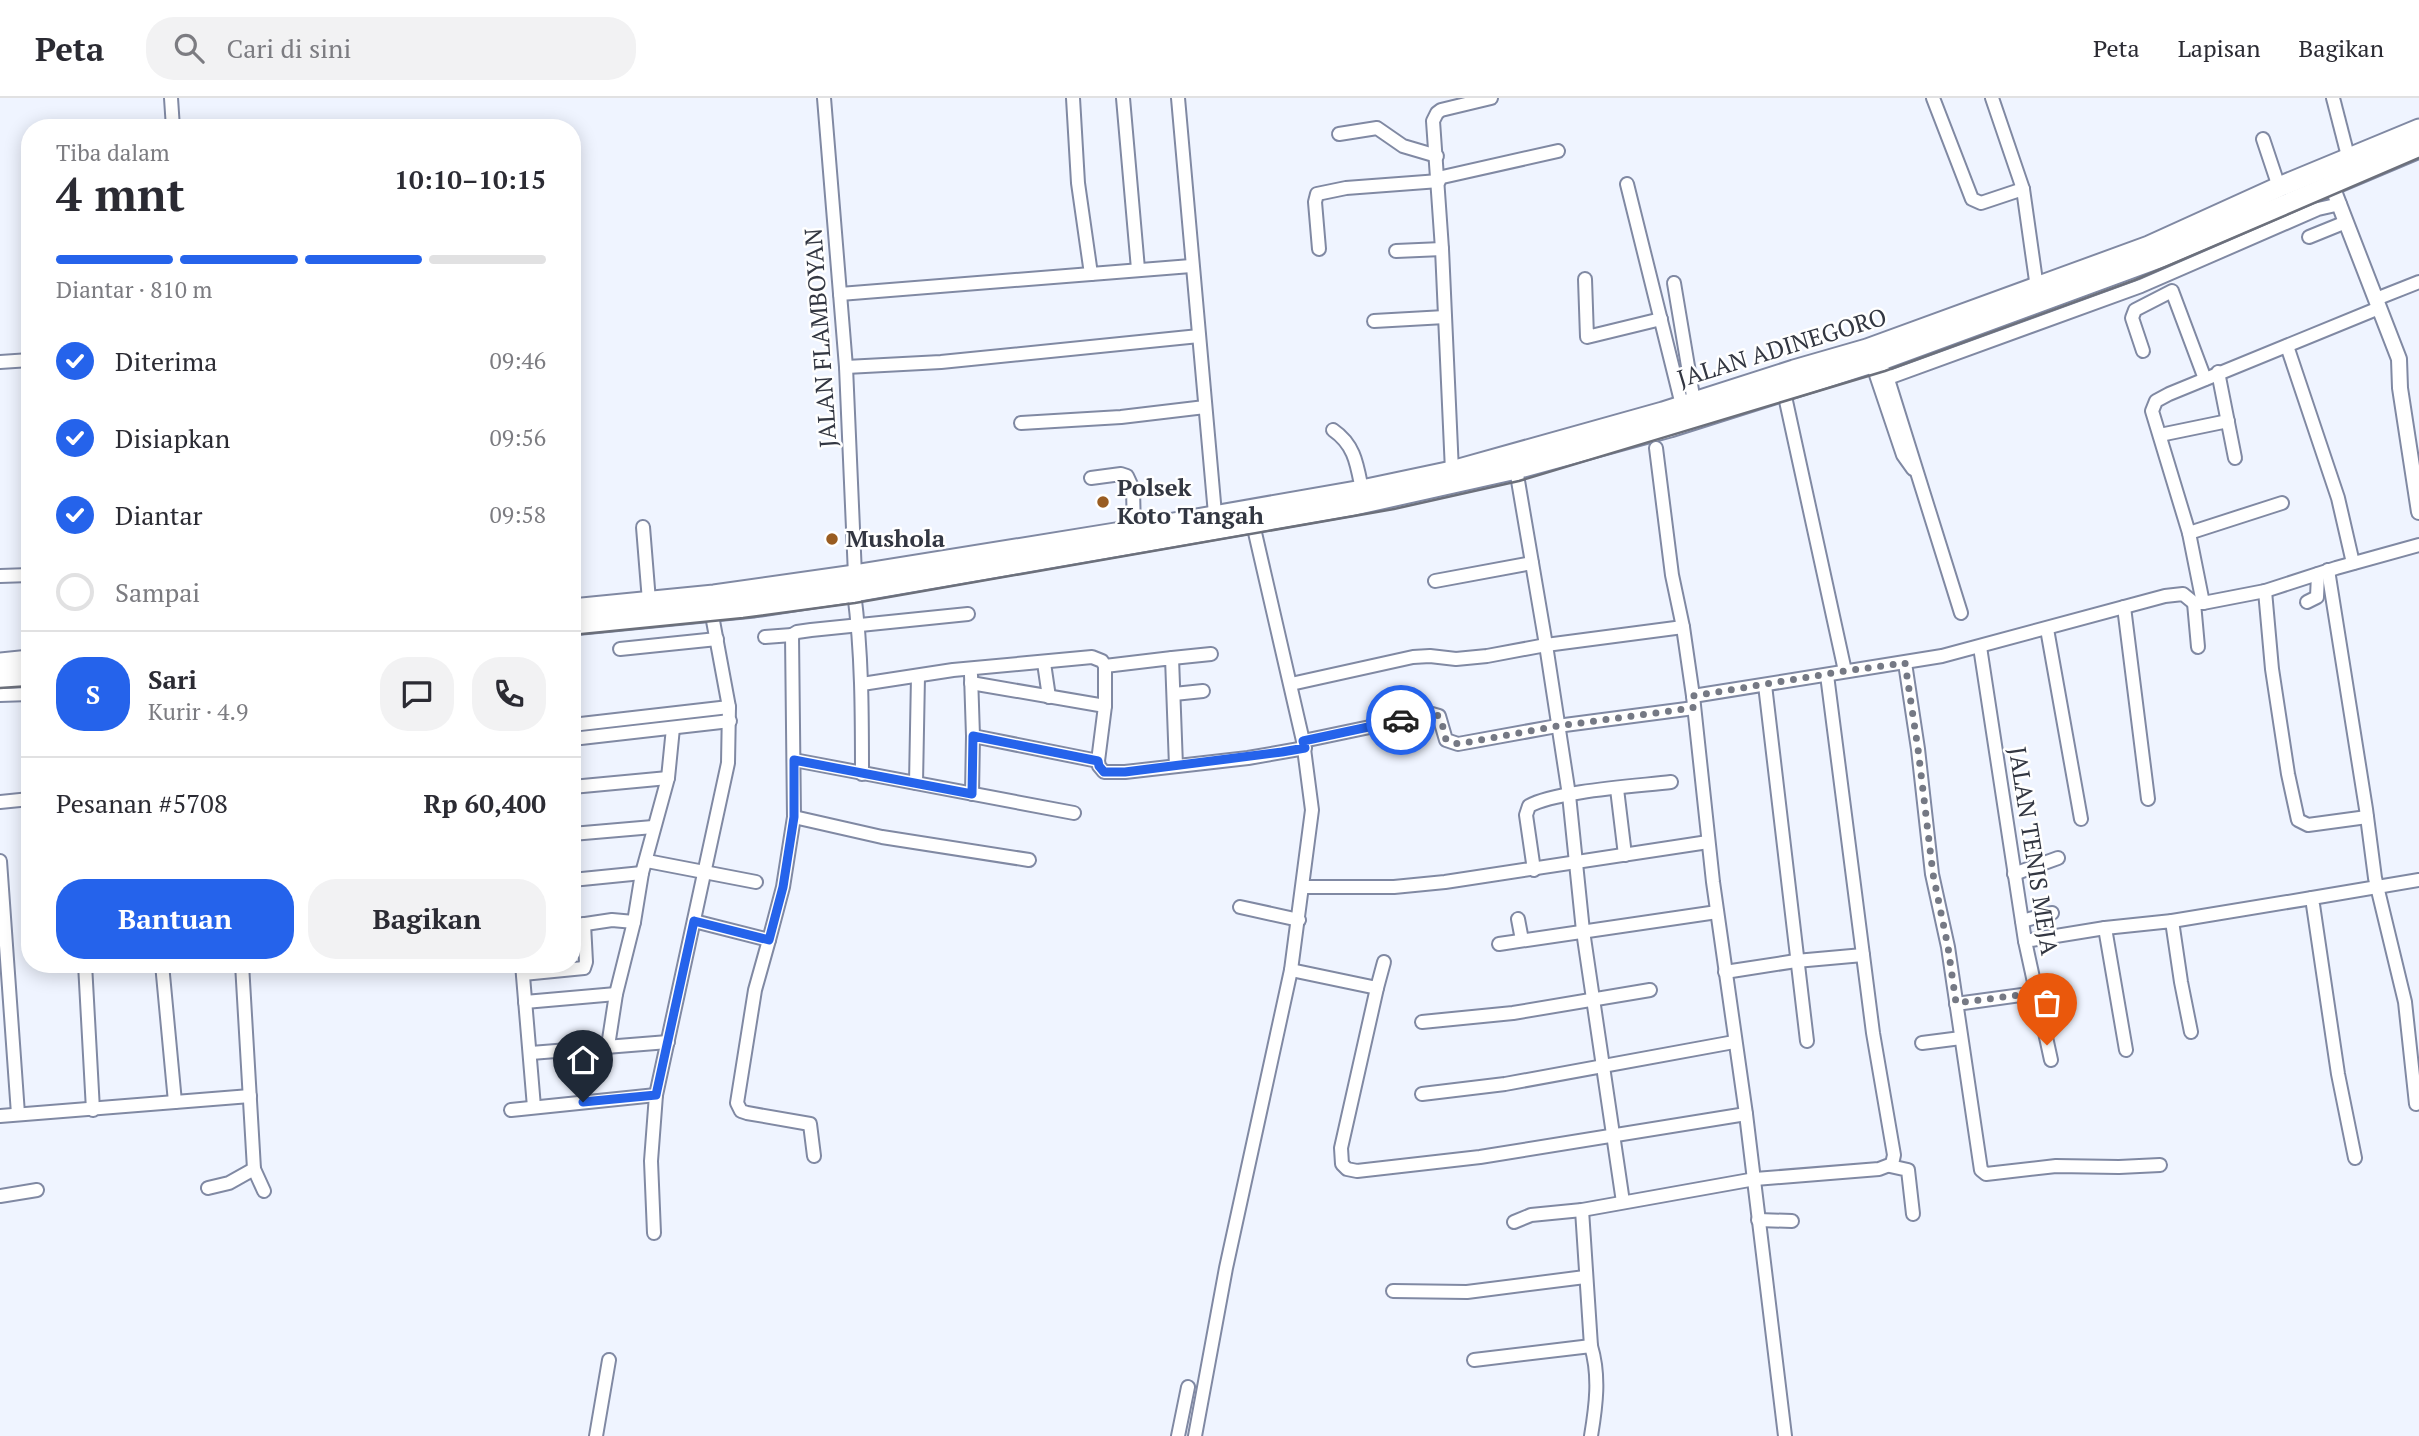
<!DOCTYPE html>
<html lang="id">
<head>
<meta charset="utf-8">
<style>
  body { margin:0; font-family:"PT Serif",serif; background:#f2f2f3; color:#2b2b33; height:100vh; display:flex; flex-direction:column; font-size:26px; white-space:nowrap }
  * { box-sizing:border-box; margin:0 }
  p { font-size:23px; color:#7c7c81 }
  .icon { flex:none; width:38px; height:38px; fill:none; stroke:currentColor; stroke-width:2; stroke-linecap:round; stroke-linejoin:round }
  .map { position:relative; flex:1; overflow:hidden }
  .side { position:absolute; left:21px; top:21px; width:560px; height:854px; display:flex; flex-direction:column; background:#fff; border-radius:28px; box-shadow:0 4px 18px #0003 }
  .side>* { flex:none }
  .pin { position:absolute; display:grid; place-items:center; width:60px; height:60px; color:#fff; margin:-72px -30px; border-radius:50% 50% 50% 0; rotate:-45deg; box-shadow:0 0 7px #0007 }
  .pin .icon { rotate:45deg }
  .courier { position:absolute; display:grid; place-items:center; width:70px; height:70px; margin:-35px; border:5px solid #2563eb; border-radius:50%; background:#fff; color:#222; box-shadow:0 2px 9px #0007 }
  .head em { font-style:normal; font-weight:700 }
  .head div { display:flex; flex-direction:column-reverse }
  .head { display:flex; align-items:center; justify-content:space-between; height:119px; padding:0 35px }
  h1 { font-size:46px; font-weight:700; line-height:52px }
  .bar { display:grid; grid-template-columns:repeat(4,1fr); gap:10px 7px; align-content:center; height:84px; padding:0 35px }
  .bar i { height:9px; border-radius:5px; background:#e1e1e2 }
  .bar .active { background:#2563eb }
  .bar p { grid-column:span 4 }
  .line { display:flex; align-items:center; gap:18px; padding:0 35px; border-top:2px solid #e1e1e2 }
  .line div { flex:1 }
  .round { display:grid; place-items:center; flex:none; width:74px; height:74px; border-radius:28px; background:#f2f2f3 }
  ol { padding:0 35px; list-style:none }
  li { display:flex; align-items:center; gap:21px; height:77px }
  li p { margin-inline-start:auto }
  li .icon { padding:7px; border-radius:50%; background:#2563eb; color:#fff; stroke-width:4 }
  li:last-child { color:#7c7c81 }
  li i { width:38px; height:38px; border:4px solid #e1e1e2; border-radius:50% }
  .button { display:flex; gap:14px; margin-top:auto; padding:14px 35px }
  .button a { flex:1; height:80px; border-radius:28px; background:#2563eb; color:#fff; font-size:28px; font-weight:700; line-height:80px; text-align:center }
  .button a+a { background:#f2f2f3; color:#2b2b33 }
  header { display:flex; align-items:center; gap:42px; box-sizing:border-box; height:98px; padding:0 35px; background:#fff; border-bottom:2px solid #e1e1e2 }
  header strong { font-size:33px }
  nav { display:flex; gap:38px; margin-inline-start:auto; font-size:24px }
  .search { width:490px; height:63px; background:#f2f2f3; display:flex; align-items:center; gap:18px; box-sizing:border-box; padding:0 24px; border-radius:28px; color:#7c7c81; font-size:26px }
  .map>svg:first-child { display:block }
</style>
</head>
<body>
<header>
<strong>Peta</strong>
<div class="search"><svg class="icon" aria-label="search" viewBox="0 0 24 24"><circle cx="10" cy="10" r="6"/><path d="M15 15l6 6"/></svg>Cari di sini</div>
<nav><a>Peta</a><a>Lapisan</a><a>Bagikan</a></nav>
</header>
<div class="map">
<svg width="2419" height="1338" viewBox="0 0 2419 1338">
  <rect width="100%" height="100%" fill="#eff4ff"/>
  <g fill="none" stroke-linecap="round" stroke-linejoin="round">
    <defs>
      <g id="minor">
        <path d="M 171,0 L 173,30"/>
        <path d="M 824,0 L 846,269 L 855,477"/>
        <path d="M 1073,0 L 1078,85 L 1091,176 L 1191,168"/>
        <path d="M 1123,0 L 1138,171"/>
        <path d="M 1178,0 L 1215,416"/>
        <path d="M 1933,0 L 1972,101 L 1981,105 L 2023,91"/>
        <path d="M 1992,0 L 2023,91 L 2037,190"/>
        <path d="M 2333,0 L 2349,62"/>
        <path d="M 1339,36 L 1377,30 L 1403,48 L 1437,58"/>
        <path d="M 2263,41 L 2279,89"/>
        <path d="M 1438,80 L 1558,53"/>
        <path d="M 1627,86 L 1682,307"/>
        <path d="M 2309,139 L 2346,124"/>
        <path d="M 1319,151 L 1315,104 L 1317,96 L 1346,90 L 1439,83"/>
        <path d="M 1396,153 L 1442,151"/>
        <path d="M 1585,181 L 1587,239 L 1661,221"/>
        <path d="M 1674,185 L 1694,304"/>
        <path d="M 840,196 L 1091,176"/>
        <path d="M 2376,201 L 2419,184"/>
        <path d="M 2379,210 L 2169,296 L 2156,303 L 2152,313 L 2189,435 L 2203,505 L 2265,493 L 2336,470 L 2419,447"/>
        <path d="M 1374,223 L 1445,219"/>
        <path d="M 2287,248 L 2338,400 L 2353,465"/>
        <path d="M 2143,253 L 2132,220 L 2135,212 L 2172,193 L 2205,281"/>
        <path d="M 0,264 L 30,262"/>
        <path d="M 1872,265 L 1903,357 L 1913,371"/>
        <path d="M 846,269 L 941,264 L 1199,238"/>
        <path d="M 2218,274 L 2235,360"/>
        <path d="M 1886,275 L 1961,515"/>
        <path d="M 1888,280 L 2141,188 L 2318,111 L 2340,106"/>
        <path d="M 1786,293 L 1786,303 L 1845,573"/>
        <path d="M 1021,325 L 1121,319 L 1205,309"/>
        <path d="M 1333,332 C 1355,347 1357,367 1362,392"/>
        <path d="M 2160,337 L 2228,323"/>
        <path d="M 1656,350 L 1672,477 L 1683,529 L 1693,598 L 1713,784 L 1746,1016 L 1785,1338"/>
        <path d="M 1516,371 L 1546,547 L 1569,697 L 1583,833 L 1623,1104"/>
        <path d="M 1452,373 L 1442,151 L 1433,23 L 1437,15 L 1441,12 L 1491,0"/>
        <path d="M 1091,380 L 1121,376 L 1127,378 L 1133,391 L 1134,432"/>
        <path d="M 643,429 L 649,503"/>
        <path d="M 2189,435 L 2282,405"/>
        <path d="M 2328,472 L 2366,711 L 2375,780 L 2405,904 L 2416,1006"/>
        <path d="M 0,478 L 30,477"/>
        <path d="M 1435,483 L 1532,465"/>
        <path d="M 2265,493 L 2272,571 L 2288,676 L 2298,722 L 2308,727 L 2367,719"/>
        <path d="M 854,494 C 862,555 862,615 862,676"/>
        <path d="M 2307,504 L 2317,499 L 2318,476"/>
        <path d="M 2194,505 L 2198,549"/>
        <path d="M 2124,509 L 2148,701"/>
        <path d="M 2047,531 L 2081,721"/>
        <path d="M 765,539 L 792,537"/>
        <path d="M 1980,549 L 2025,843 L 2051,962"/>
        <path d="M 620,551 L 717,541"/>
        <path d="M 1172,560 L 1211,556"/>
        <path d="M 1044,565 L 1049,599"/>
        <path d="M 1905,565 L 1918,651 L 1932,776 L 1948,849 L 1981,1072 L 1986,1076 L 2056,1068 L 2119,1069 L 2160,1067"/>
        <path d="M 1105,568 L 1172,560 L 1176,668"/>
        <path d="M 971,577 L 973,638 L 972,696"/>
        <path d="M 971,585 L 1105,608"/>
        <path d="M 862,586 L 953,572 L 1092,559 L 1102,563 L 1105,568 L 1105,608 L 1098,663 L 1099,668 L 1104,674 L 1125,674 L 1248,660 L 1305,650"/>
        <path d="M 1291,586 L 1413,559 L 1430,558 L 1456,561 L 1487,558 L 1546,547 L 1683,529"/>
        <path d="M 1765,587 L 1807,943"/>
        <path d="M 1174,596 L 1203,593"/>
        <path d="M 0,597 L 30,596"/>
        <path d="M 1693,598 L 1942,558 L 2165,498 L 2183,496 L 2194,505 L 2203,505"/>
        <path d="M 572,627 L 729,609"/>
        <path d="M 973,638 L 1098,663"/>
        <path d="M 572,641 L 730,623"/>
        <path d="M 1303,643 L 1432,616 L 1439,618 L 1446,642 L 1458,646 L 1557,628 L 1694,610"/>
        <path d="M 794,662 L 1074,715"/>
        <path d="M 916,685 L 918,578"/>
        <path d="M 572,689 L 668,680"/>
        <path d="M 1617,691 L 1625,757"/>
        <path d="M 0,704 L 30,701"/>
        <path d="M 794,719 L 882,739 L 1029,762"/>
        <path d="M 572,736 L 653,729"/>
        <path d="M 0,763 L 18,1016"/>
        <path d="M 647,763 L 756,784"/>
        <path d="M 1534,772 L 1526,717 L 1529,708 C 1555,693 1638,688 1671,684"/>
        <path d="M 2014,776 L 2058,760"/>
        <path d="M 572,782 L 642,775"/>
        <path d="M 1304,789 L 1394,789 L 1445,784 L 1708,744"/>
        <path d="M 1240,809 L 1299,822"/>
        <path d="M 1518,821 L 1522,842"/>
        <path d="M 694,823 L 769,842 L 755,892 L 737,1005 L 741,1013 L 747,1015 L 810,1026 L 814,1058"/>
        <path d="M 2022,823 L 2052,815"/>
        <path d="M 2172,823 L 2312,800"/>
        <path d="M 572,828 L 612,822 L 634,824"/>
        <path d="M 2105,830 L 2126,952"/>
        <path d="M 769,842 L 783,789 L 794,719 L 792,537 L 797,534 L 811,532 L 968,516"/>
        <path d="M 2025,843 L 2105,830 L 2172,823 L 2181,884 L 2191,934"/>
        <path d="M 1499,846 L 1717,814"/>
        <path d="M 85,866 L 93,1012"/>
        <path d="M 162,866 L 175,1004"/>
        <path d="M 242,866 L 254,1071 L 264,1093"/>
        <path d="M 522,866 L 534,1009"/>
        <path d="M 1291,872 L 1377,890 L 1384,864"/>
        <path d="M 1725,874 L 1796,863 L 1863,857"/>
        <path d="M 523,876 L 584,870 L 586,864 L 584,826"/>
        <path d="M 1377,890 L 1341,1050 L 1342,1066 L 1347,1071 L 1357,1073 L 1480,1059 L 1746,1016"/>
        <path d="M 525,904 L 616,896"/>
        <path d="M 1956,906 L 2036,895"/>
        <path d="M 1422,924 L 1513,915 L 1650,892"/>
        <path d="M 1922,945 L 1961,940"/>
        <path d="M 608,948 L 616,896 L 634,824 L 642,775 L 668,680 L 673,630"/>
        <path d="M 531,955 L 668,944"/>
        <path d="M 1422,996 L 1505,986 L 1734,944"/>
        <path d="M 511,1012 L 656,997"/>
        <path d="M 0,1018 L 250,998"/>
        <path d="M 2355,1060 L 2338,976 L 2312,800 L 2419,782"/>
        <path d="M 1890,1068 L 1908,1072 L 1913,1116"/>
        <path d="M 208,1090 L 229,1085 L 254,1071"/>
        <path d="M 0,1098 L 37,1092"/>
        <path d="M 1582,1112 L 1591,1248 C 1600,1278 1596,1308 1591,1338"/>
        <path d="M 1758,1122 L 1792,1123"/>
        <path d="M 1514,1124 L 1531,1117 L 1582,1112 L 1755,1081 L 1879,1071 L 1892,1066 L 1894,1057 L 1873,935 L 1827,577"/>
        <path d="M 654,1135 L 651,1063 L 656,997 L 728,665 L 729,609 L 711,512"/>
        <path d="M 1393,1193 L 1467,1194 L 1585,1179"/>
        <path d="M 1474,1262 L 1591,1248"/>
        <path d="M 596,1338 L 609,1262"/>
        <path d="M 1178,1338 L 1188,1289"/>
        <path d="M 1195,1338 L 1226,1170 L 1291,872 L 1312,712 L 1303,643 L 1253,426"/>
      </g>
      <path id="tertiary" d="M 2332,88 L 2399,261 L 2400,290 L 2419,414"/>
      <g id="trunk">
        <path d="M 572,511 L 714,497 L 855,477 L 1134,432 L 1362,392 L 1452,373 L 1663,314 L 1794,272 L 1867,251 L 2149,148 L 2279,89 L 2419,31"/>
        <path d="M 572,527 L 754,509 L 854,494 L 1350,408 L 1516,371 L 1670,329 L 1881,262 L 2164,158 L 2419,50"/>
        <path d="M 0,565 L 30,562"/>
        <path d="M 0,580 L 30,579"/>
      </g>
    </defs>
    <use href="#minor" stroke="#8089a3" stroke-width="16"/>
    <use href="#tertiary" stroke="#8089a3" stroke-width="18"/>
    <use href="#trunk" stroke="#8089a3" stroke-width="23"/>
    <use href="#minor" stroke="#fff" stroke-width="12"/>
    <use href="#tertiary" stroke="#fff" stroke-width="14"/>
    <use href="#trunk" stroke="#fff" stroke-width="19"/>
    <g stroke="#6c707b" stroke-width="2.5">
      <path d="M 572,537 L 743,520 L 855,505 L 1394,411 L 1519,383 L 1885,273 L 2135,182 L 2419,60"/>
      <path d="M 0,590 L 30,588"/>
    </g>
  </g>
  <g fill="none" stroke-linecap="round" stroke-linejoin="round">
    <path stroke="#757984" stroke-width="7" stroke-dasharray="0 12.6" d="M 1401,622 L 1436,616 L 1441,621 L 1446,642 L 1458,646 L 1558,628 L 1693,610 L 1693,598 L 1845,573 L 1905,565 L 1918,651 L 1933,776 L 1948,849 L 1956,905 L 2035,895 L 2047,947"/>
    <path stroke="#2563eb" stroke-width="9" d="M 583,1004 L 656,997 L 694,823 L 769,842 L 783,789 L 794,719 L 794,662 L 972,696 L 973,638 L 1098,663 L 1099,668 L 1104,674 L 1125,674 L 1282,654 L 1305,650 L 1303,643 L 1401,622"/>
  </g>
  <g fill="#995c21" stroke="#fff" stroke-width="2.5">
    <circle cx="1103" cy="404" r="7"/>
    <circle cx="832" cy="441" r="7"/>
  </g>
  <g text-anchor="middle" stroke-width="5" stroke-linejoin="round" paint-order="stroke">
    <g font-size="24" fill="#333742" stroke="#fff">
      <text transform="translate(821 240) rotate(-94)" y="8">JALAN FLAMBOYAN</text>
      <text transform="translate(1782 250) rotate(-17)" y="8">JALAN ADINEGORO</text>
      <text transform="translate(2033 753) rotate(81)" y="8">JALAN TENIS MEJA</text>
    </g>
    <g font-size="24" font-weight="bold" fill="#333742" stroke="#fff" text-anchor="start">
      <text x="1117" y="398">Polsek<tspan x="1117" dy="28">Koto Tangah</tspan></text>
      <text x="846" y="449">Mushola</text>
    </g>
  </g>
</svg>
<div class="pin" style="left:2047px;top:947px;background:#ea580c"><svg class="icon" aria-label="bag" viewBox="0 0 24 24"><path d="M5 8h14l-1 12H6zM9 8a3 3 0 0 1 6 0"/></svg></div>
<div class="pin" style="left:583px;top:1004px;background:#1f2937"><svg class="icon" aria-label="home" viewBox="0 0 24 24"><path d="M3 11l9-7 9 7M6 9v11h12V9"/></svg></div>
<div class="courier" style="left:1401px;top:622px"><svg class="icon" aria-label="car" viewBox="0 0 24 24"><path d="M5 17H2v-5l4-1 3-4h7l3 4 3 1v5h-3M9 17h6M6 11h13"/><circle cx="7" cy="17" r="2"/><circle cx="17" cy="17" r="2"/></svg></div>
<section class="side">
<div class="head"><div><h1>4 mnt</h1><p>Tiba dalam</p></div><em>10:10–10:15</em></div>
<div class="bar"><i class="active"></i><i class="active"></i><i class="active"></i><i></i><p>Diantar · 810 m</p></div>
<ol>
<li><svg class="icon" aria-label="check" viewBox="0 0 24 24"><path d="M5 12l5 5 9-10"/></svg>Diterima<p>09:46</p></li>
<li><svg class="icon" aria-label="check" viewBox="0 0 24 24"><path d="M5 12l5 5 9-10"/></svg>Disiapkan<p>09:56</p></li>
<li><svg class="icon" aria-label="check" viewBox="0 0 24 24"><path d="M5 12l5 5 9-10"/></svg>Diantar<p>09:58</p></li>
<li><i></i>Sampai</li>
</ol>
<div class="line" style="height:126px"><b class="round" style="background:#2563eb;color:#fff">S</b><div><b>Sari</b><p>Kurir · 4.9</p></div><a class="round"><svg class="icon" aria-label="chat" viewBox="0 0 24 24"><path d="M4 5h16v11H9l-5 4z"/></svg></a><a class="round"><svg class="icon" aria-label="phone" viewBox="0 0 24 24"><path d="M5 4h4l2 5-3 2q2 4 5 5l2-3 5 2v4C11 20 4 13 5 4z"/></svg></a></div>
<div class="line" style="height:91px"><div>Pesanan #5708</div><b>Rp 60,400</b></div>
<div class="button"><a>Bantuan</a><a>Bagikan</a></div>
</section>
</div>
</body>
</html>
